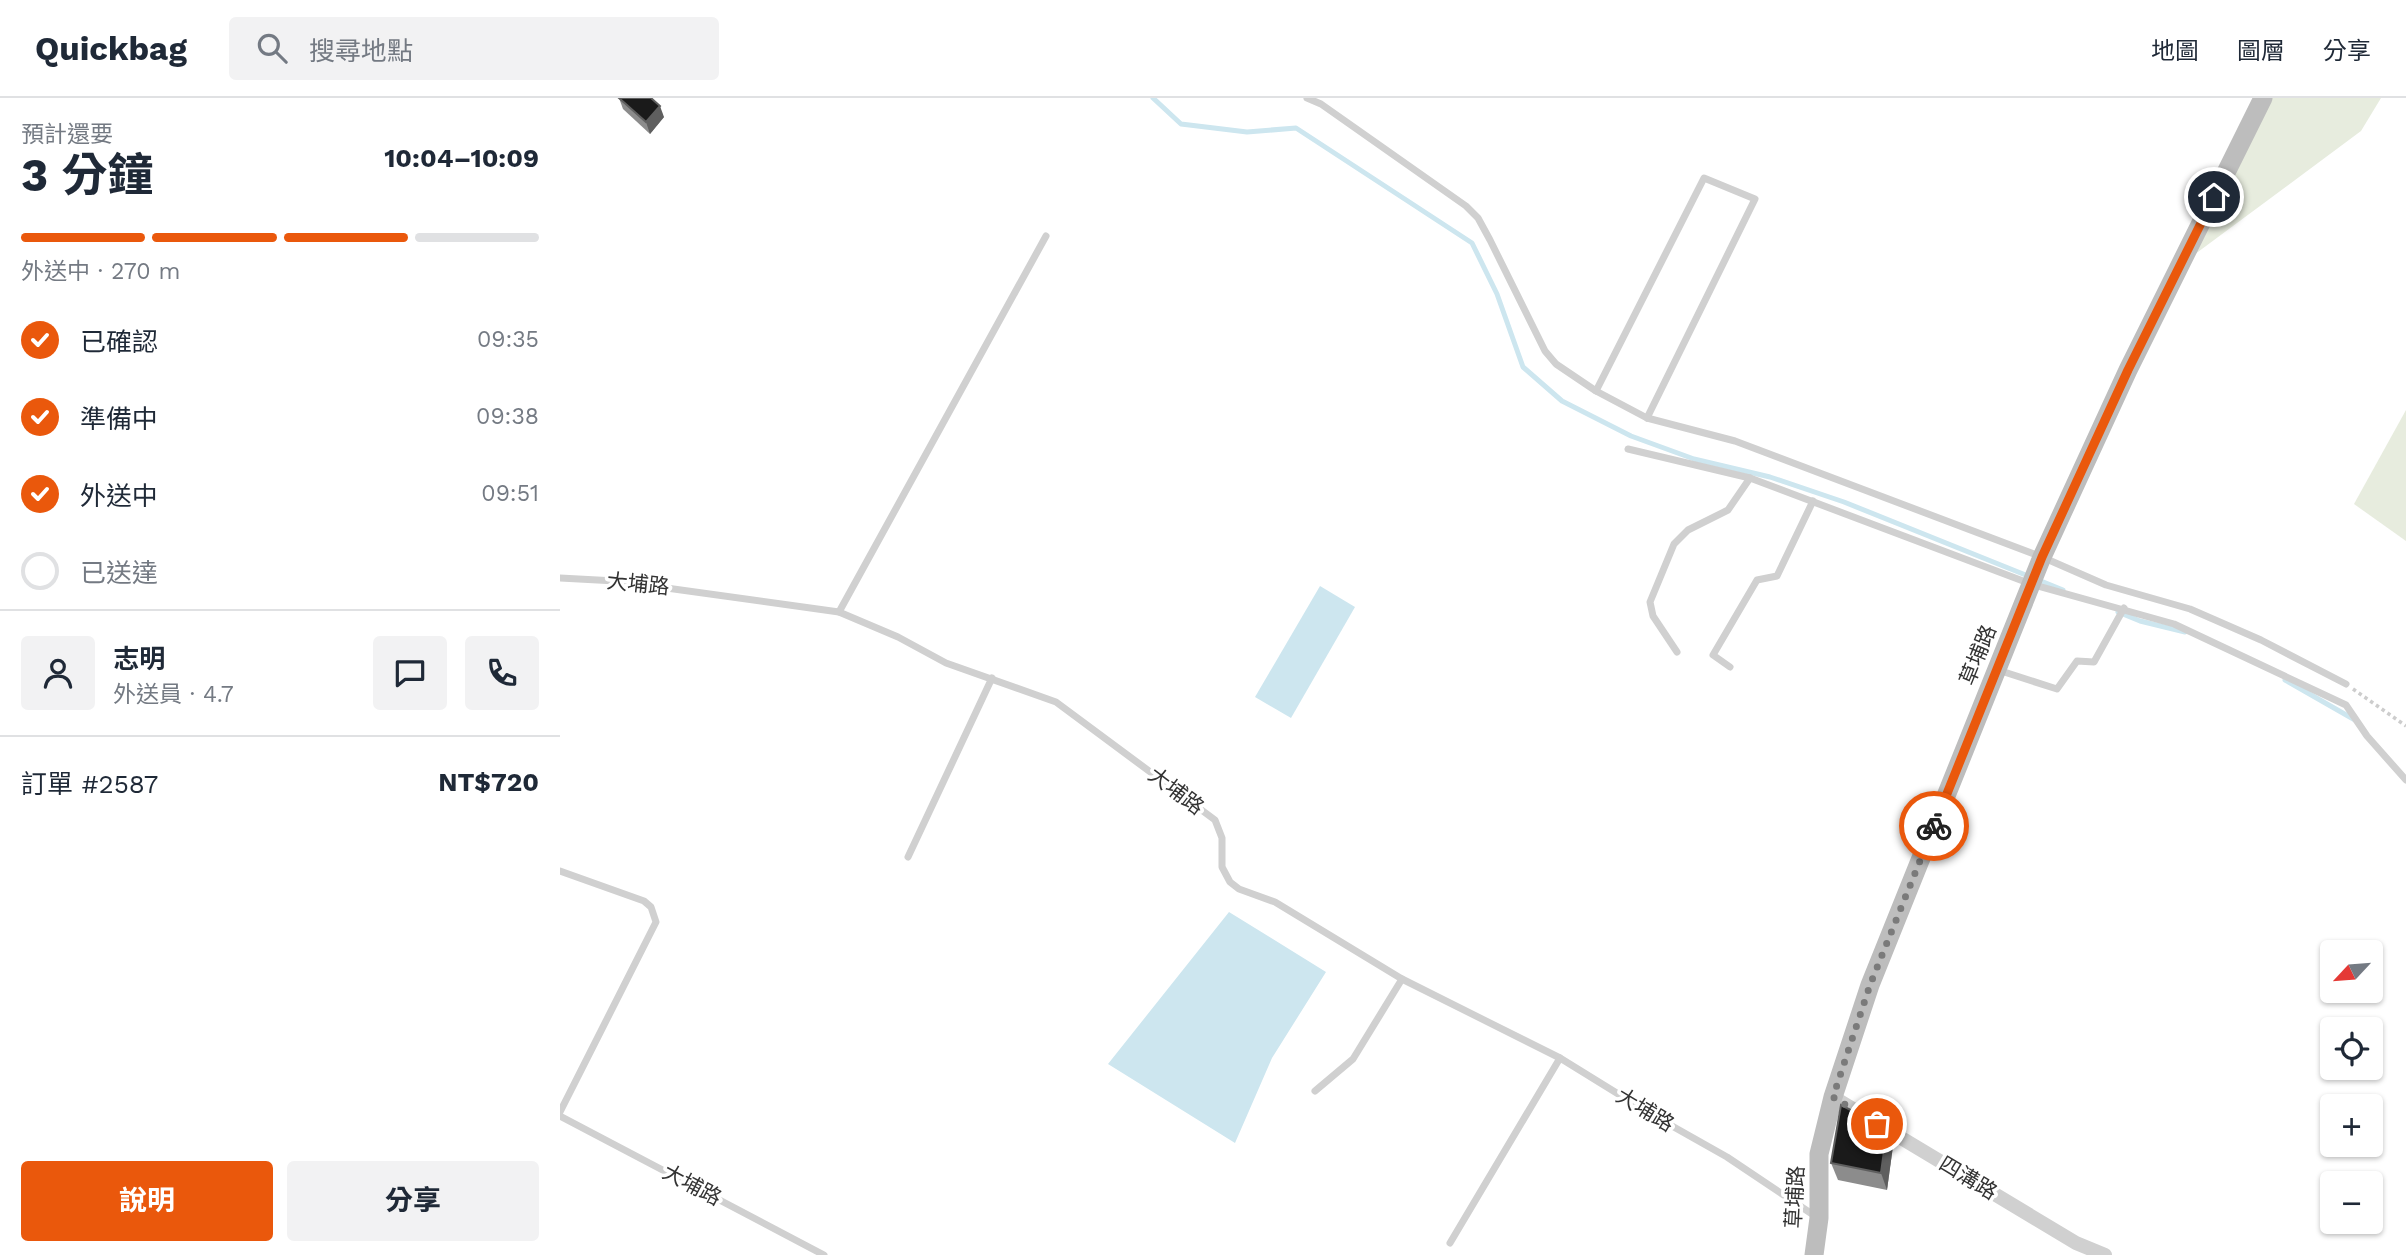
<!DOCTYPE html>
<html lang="zh-TW">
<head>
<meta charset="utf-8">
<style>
  body { margin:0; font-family:"Work Sans","Noto Sans TC",sans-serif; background:#f2f2f3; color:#1f2937; height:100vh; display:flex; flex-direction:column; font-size:26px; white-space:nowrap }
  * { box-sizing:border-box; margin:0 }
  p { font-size:23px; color:#747a83 }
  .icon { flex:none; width:38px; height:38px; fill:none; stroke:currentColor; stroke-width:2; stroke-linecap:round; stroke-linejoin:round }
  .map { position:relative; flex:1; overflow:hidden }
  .side { display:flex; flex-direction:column; background:#fff; width:560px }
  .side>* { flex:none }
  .needle { width:46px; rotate:244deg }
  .buttons { position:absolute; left:1760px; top:842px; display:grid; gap:14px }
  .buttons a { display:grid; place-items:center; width:63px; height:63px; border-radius:7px; background:#fff; box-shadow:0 2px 5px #0004; font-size:35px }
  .pin { position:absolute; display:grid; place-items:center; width:60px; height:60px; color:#fff; margin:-30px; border:4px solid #fff; border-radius:50%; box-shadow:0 2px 7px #0007 }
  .courier { position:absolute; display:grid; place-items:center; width:70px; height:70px; margin:-35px; border:5px solid #ea580c; border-radius:50%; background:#fff; color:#222; box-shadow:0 2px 9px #0007 }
  .overview em { font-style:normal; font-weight:700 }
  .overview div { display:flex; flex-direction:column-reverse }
  .overview { display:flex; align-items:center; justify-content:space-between; height:119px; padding:0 21px }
  h1 { font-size:46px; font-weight:700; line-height:52px }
  .bar { display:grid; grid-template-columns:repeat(4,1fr); gap:10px 7px; align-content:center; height:84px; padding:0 21px }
  .bar i { height:9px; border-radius:5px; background:#e0e1e3 }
  .bar .selected { background:#ea580c }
  .bar p { grid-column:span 4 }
  .line { display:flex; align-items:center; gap:18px; padding:0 21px; border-top:2px solid #e0e1e3 }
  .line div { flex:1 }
  .round { display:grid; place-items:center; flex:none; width:74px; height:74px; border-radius:7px; background:#f2f2f3 }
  ol { padding:0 21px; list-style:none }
  li { display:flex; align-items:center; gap:21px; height:77px }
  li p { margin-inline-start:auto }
  li .icon { padding:7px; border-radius:50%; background:#ea580c; color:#fff; stroke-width:4 }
  li:last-child { color:#747a83 }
  li i { width:38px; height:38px; border:4px solid #e0e1e3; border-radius:50% }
  .cta { display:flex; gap:14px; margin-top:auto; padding:14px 21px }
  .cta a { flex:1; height:80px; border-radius:7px; background:#ea580c; color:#fff; font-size:28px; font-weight:700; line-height:80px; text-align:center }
  .cta a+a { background:#f2f2f3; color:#1f2937 }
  header { display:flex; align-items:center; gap:42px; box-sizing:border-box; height:98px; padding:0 35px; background:#fff; border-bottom:2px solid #e0e1e3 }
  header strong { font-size:33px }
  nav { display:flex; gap:38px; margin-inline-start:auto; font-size:24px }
  .search { width:490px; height:63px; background:#f2f2f3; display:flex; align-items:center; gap:18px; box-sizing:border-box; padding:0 24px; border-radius:7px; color:#747a83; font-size:26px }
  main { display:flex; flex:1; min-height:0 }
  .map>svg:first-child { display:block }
</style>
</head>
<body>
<header>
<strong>Quickbag</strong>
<div class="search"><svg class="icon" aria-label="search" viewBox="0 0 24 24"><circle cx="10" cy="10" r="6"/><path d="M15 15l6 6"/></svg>搜尋地點</div>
<nav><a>地圖</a><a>圖層</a><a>分享</a></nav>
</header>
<main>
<section class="side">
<div class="overview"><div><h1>3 分鐘</h1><p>預計還要</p></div><em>10:04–10:09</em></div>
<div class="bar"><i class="selected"></i><i class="selected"></i><i class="selected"></i><i></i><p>外送中 · 270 m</p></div>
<ol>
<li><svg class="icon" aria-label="check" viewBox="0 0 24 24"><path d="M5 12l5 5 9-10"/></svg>已確認<p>09:35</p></li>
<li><svg class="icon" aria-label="check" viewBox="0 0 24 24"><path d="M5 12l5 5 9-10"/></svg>準備中<p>09:38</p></li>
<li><svg class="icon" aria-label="check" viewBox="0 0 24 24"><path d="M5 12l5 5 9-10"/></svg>外送中<p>09:51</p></li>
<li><i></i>已送達</li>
</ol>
<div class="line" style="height:126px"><a class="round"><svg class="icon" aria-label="person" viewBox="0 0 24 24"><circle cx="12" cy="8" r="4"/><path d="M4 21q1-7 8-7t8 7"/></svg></a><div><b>志明</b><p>外送員 · 4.7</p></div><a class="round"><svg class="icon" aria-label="chat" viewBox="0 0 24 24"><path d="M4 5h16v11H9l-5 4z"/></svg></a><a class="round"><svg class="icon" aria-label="phone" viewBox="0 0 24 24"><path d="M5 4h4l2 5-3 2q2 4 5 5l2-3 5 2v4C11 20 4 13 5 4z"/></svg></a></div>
<div class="line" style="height:91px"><div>訂單 #2587</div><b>NT$720</b></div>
<div class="cta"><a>說明</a><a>分享</a></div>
</section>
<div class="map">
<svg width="1846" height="1157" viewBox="0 0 1846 1157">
  <rect width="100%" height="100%" fill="#fff"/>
  <g fill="#e7ecde">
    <path d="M 1703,0 L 1821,0 L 1801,33 L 1619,168 Z"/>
    <path d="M 1846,312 L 1846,443 L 1794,406 Z"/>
  </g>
  <g fill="#cde6ef">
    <path d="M 760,488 L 795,509 L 731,620 L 695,599 Z"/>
    <path d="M 669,814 L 766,874 L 712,960 L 675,1045 L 548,966 Z"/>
  </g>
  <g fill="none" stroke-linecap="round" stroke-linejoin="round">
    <g stroke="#cde6ef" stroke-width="5">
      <path d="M 593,0 L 621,26 L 687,34 L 736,30 L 912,145 L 937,196 L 963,269 L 1002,303 L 1071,338 L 1134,361 L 1210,379 L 1284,404 L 1503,492"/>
      <path d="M 1558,514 L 1580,523 L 1625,534"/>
      <path d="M 1725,582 L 1795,622"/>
    </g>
    <path stroke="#cdcdcd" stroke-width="3.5" stroke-dasharray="3.5 3.5" stroke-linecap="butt" d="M 1793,591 L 1846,628"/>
    <g stroke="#d0d0d0" stroke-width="7">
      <path d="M 747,0 L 761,6 L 906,108 L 918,120 L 930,142 L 985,253 L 996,266 L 1036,293 L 1087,320 L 1175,343 L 1482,459 L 1546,487 L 1630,511 L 1701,542 L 1786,586"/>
      <path d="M 1036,293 L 1144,80 L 1195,101 L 1087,320"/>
      <path d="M 1068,351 L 1190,380 L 1471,486 L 1614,526 L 1786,607 L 1807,638 L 1846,682"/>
      <path d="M 0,480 L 56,483 L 279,514 L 338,539 L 386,565 L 496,604 L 655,722 L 662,740 L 662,769 L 670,784 L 679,791 L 715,804 L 842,881 L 1000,960 L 1089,1015 L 1167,1059 L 1255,1118"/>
      <path d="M 279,514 L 486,138"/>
      <path d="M 1117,554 L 1093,518 L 1090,504 L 1114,446 L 1128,432 L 1168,412 L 1190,380"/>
      <path d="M 1170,569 L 1153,557 L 1197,482 L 1217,478 L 1253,403"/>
      <path d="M 1438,572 L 1497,591 L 1517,563 L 1534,564 L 1564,510"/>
      <path d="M 348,759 L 432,580"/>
      <path d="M 0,773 L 84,803 L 91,809 L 96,824 L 0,1014"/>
      <path d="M 755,993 L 793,961 L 842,881"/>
      <path d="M 0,1018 L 264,1157"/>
      <path d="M 890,1145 L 1000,960"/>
    </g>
    <path stroke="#d0d0d0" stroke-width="14" d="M 1273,999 L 1516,1145 L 1545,1157"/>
    <path stroke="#bdbdbd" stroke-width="19" d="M 1254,1157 L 1259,1120 L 1259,1056 L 1273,999 L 1310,887 L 1482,459 L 1568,272 L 1703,0"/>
  </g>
  <g fill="#8c8c8c">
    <path d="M 59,0 L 104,19 L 90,36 L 63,11 Z"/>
    <path d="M 1327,1031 L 1333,1048 L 1327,1092 L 1278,1082 L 1271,1065 Z"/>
  </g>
  <g fill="#5f5f5f">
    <path d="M 100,8 L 104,19 L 90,36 L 86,24 Z"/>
    <path d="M 1327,1031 L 1333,1048 L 1327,1092 L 1321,1075 Z"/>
  </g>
  <g fill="#1a1a1a" stroke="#5f5f5f" stroke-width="2">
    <path d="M 59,0 L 91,0 L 100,8 L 86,24 Z"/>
    <path d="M 1281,1007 L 1327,1031 L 1321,1075 L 1271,1065 Z"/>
  </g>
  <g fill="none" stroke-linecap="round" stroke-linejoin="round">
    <path stroke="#7a7a7a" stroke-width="7" stroke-dasharray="0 12.6" d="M 1317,1026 L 1273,999 L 1310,887 L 1374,728"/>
    <path stroke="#ea580c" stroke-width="9" d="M 1374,728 L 1482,459 L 1568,272 L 1654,99"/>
  </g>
  <g text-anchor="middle" stroke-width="7" stroke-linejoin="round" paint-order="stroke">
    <g font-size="21" fill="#333" stroke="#fff">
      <text transform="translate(78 486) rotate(6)" y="7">大埔路</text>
      <text transform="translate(1418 557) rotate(-68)" y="7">草埔路</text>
      <text transform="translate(616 693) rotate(37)" y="7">大埔路</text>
      <text transform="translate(1085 1012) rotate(31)" y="7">大埔路</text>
      <text transform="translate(1408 1080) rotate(31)" y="7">四溝路</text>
      <text transform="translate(132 1087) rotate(28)" y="7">大埔路</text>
      <text transform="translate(1235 1099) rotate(-87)" y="7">草埔路</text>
    </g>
  </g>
</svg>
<div class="buttons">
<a><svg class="needle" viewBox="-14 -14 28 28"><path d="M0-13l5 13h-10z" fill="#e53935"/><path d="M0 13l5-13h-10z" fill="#747a83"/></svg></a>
<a><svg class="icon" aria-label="locate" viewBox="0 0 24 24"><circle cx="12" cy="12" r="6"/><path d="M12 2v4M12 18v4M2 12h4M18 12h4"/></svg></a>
<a>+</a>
<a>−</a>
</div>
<div class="pin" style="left:1317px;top:1026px;background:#ea580c"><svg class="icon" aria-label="bag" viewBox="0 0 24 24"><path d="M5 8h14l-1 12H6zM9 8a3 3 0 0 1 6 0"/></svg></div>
<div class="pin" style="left:1654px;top:99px;background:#1f2937"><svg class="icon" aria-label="home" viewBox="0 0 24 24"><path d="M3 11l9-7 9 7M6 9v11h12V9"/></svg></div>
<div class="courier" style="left:1374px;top:728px"><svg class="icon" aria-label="bike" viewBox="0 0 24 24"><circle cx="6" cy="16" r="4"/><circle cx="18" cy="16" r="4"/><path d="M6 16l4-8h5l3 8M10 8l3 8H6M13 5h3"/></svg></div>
</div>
</main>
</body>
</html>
